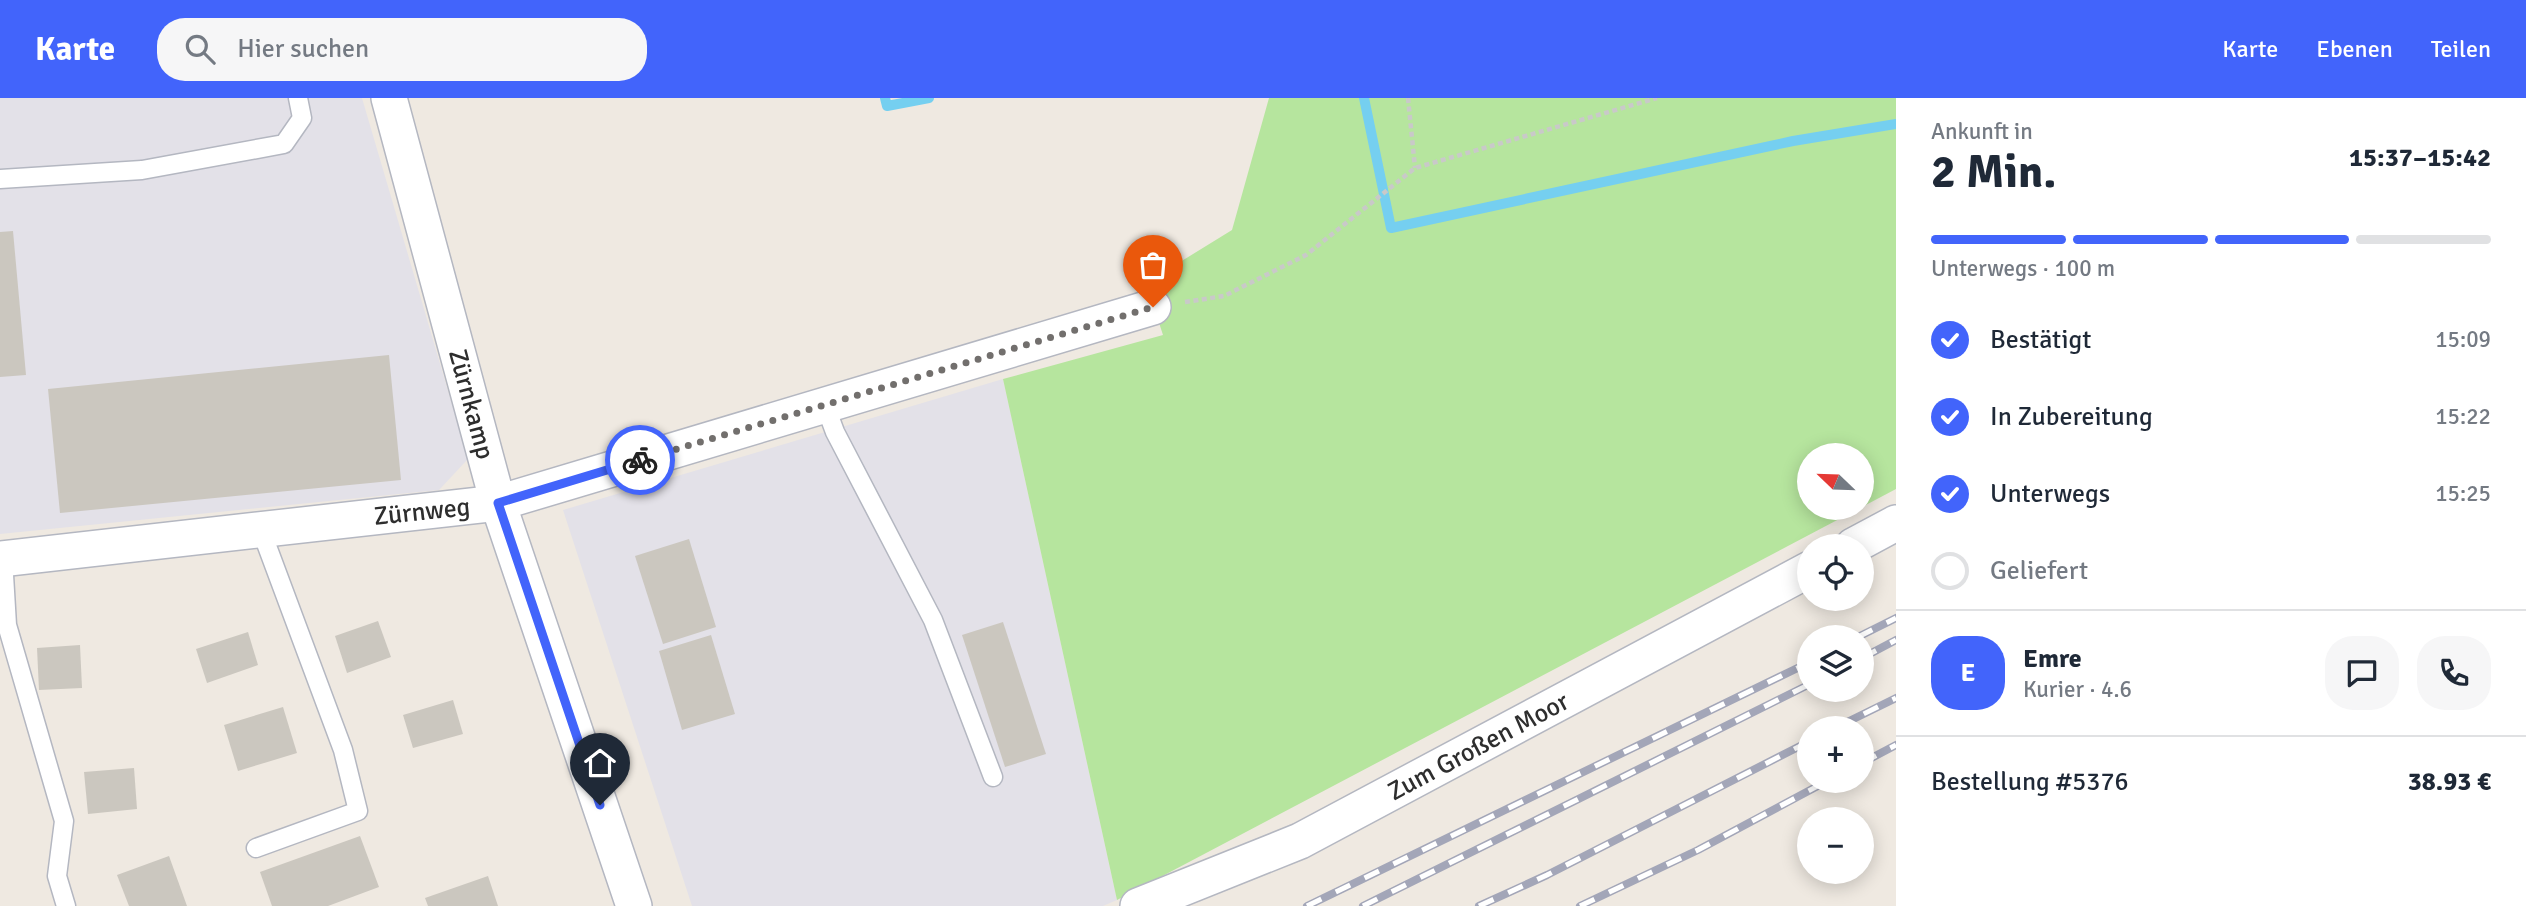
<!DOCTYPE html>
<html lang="de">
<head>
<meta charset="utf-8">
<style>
  body { margin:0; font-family:Signika,sans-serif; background:#f6f6f7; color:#1f2937; height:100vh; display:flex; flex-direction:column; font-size:26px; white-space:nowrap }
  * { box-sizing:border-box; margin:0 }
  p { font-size:23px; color:#747a83 }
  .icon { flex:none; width:38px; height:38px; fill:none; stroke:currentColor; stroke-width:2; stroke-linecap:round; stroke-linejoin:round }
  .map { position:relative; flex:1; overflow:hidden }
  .panel { display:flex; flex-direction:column; background:#fff; width:630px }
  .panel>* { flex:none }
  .needle { width:46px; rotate:293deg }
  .controls { position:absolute; left:1797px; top:345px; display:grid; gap:14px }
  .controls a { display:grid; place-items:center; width:77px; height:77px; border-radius:50%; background:#fff; box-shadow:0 4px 18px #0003; font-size:35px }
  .pin { position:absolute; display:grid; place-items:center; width:60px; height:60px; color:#fff; margin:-72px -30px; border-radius:50% 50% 50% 0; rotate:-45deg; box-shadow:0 0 7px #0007 }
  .pin .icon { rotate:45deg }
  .courier { position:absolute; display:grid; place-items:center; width:70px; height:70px; margin:-35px; border:5px solid #4264fb; border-radius:50%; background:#fff; color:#222; box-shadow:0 2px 9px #0007 }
  .overview em { font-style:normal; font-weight:800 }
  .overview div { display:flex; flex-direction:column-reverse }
  .overview { display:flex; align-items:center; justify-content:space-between; height:119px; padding:0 35px }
  h1 { font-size:46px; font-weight:800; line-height:52px }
  .bar { display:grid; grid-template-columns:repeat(4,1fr); gap:10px 7px; align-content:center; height:84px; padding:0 35px }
  .bar i { height:9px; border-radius:5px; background:#e0e1e3 }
  .bar .selected { background:#4264fb }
  .bar p { grid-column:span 4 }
  .line { display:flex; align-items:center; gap:18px; padding:0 35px; border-top:2px solid #e0e1e3 }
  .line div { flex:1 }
  .round { display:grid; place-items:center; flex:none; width:74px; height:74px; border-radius:28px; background:#f6f6f7 }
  ol { padding:0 35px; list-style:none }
  li { display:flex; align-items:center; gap:21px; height:77px }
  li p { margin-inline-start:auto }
  li .icon { padding:7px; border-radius:50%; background:#4264fb; color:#fff; stroke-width:4 }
  li:last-child { color:#747a83 }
  li i { width:38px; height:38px; border:4px solid #e0e1e3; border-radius:50% }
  header { display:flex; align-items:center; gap:42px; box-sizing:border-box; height:98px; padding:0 35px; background:#4264fb; color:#fff }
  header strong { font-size:33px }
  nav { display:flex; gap:38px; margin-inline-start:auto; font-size:24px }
  .search { width:490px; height:63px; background:#f6f6f7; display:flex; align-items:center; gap:18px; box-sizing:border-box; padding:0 24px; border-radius:28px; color:#747a83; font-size:26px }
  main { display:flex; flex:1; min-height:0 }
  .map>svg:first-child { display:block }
</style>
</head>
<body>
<header>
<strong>Karte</strong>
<div class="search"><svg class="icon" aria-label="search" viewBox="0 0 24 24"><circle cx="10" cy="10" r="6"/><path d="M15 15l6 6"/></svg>Hier suchen</div>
<nav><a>Karte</a><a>Ebenen</a><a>Teilen</a></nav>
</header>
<main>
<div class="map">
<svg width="1896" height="808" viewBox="0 0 1896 808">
  <rect width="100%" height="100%" fill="#efe9e1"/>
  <g fill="#e3e1e8">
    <path d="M 0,0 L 362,0 L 468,361 L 439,392 L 0,436 Z"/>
    <path d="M 1003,281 L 1117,802 L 1103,808 L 692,808 L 563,412 Z"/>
  </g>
  <path fill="#b6e59e" d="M 1269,0 L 1896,0 L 1896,391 L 1862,409 L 1862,357 L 1810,357 L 1810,410 L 1860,410 L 1117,802 L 1003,281 L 1163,237 L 1146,185 L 1232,132 Z"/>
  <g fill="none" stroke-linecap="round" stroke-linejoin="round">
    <g stroke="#75cff0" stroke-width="10">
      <path d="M 885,0 L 887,8 L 929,0"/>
      <path d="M 1364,0 L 1391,130 L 1793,43 L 1896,26"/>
    </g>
  </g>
  <g fill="#cbc7bf">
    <path d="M 13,133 L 26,277 L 0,279 L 0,134 Z"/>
    <path d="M 389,257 L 401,382 L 60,415 L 48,291 Z"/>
    <path d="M 689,441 L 716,529 L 663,546 L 635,458 Z"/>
    <path d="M 378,523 L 391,559 L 347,575 L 335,538 Z"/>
    <path d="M 1003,524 L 1046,656 L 1005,669 L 962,537 Z"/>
    <path d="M 248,534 L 258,567 L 207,585 L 196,551 Z"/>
    <path d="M 711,537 L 735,616 L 682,632 L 659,553 Z"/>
    <path d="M 80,547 L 82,590 L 39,592 L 37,550 Z"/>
    <path d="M 453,602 L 463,636 L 413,650 L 403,617 Z"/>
    <path d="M 283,609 L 297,655 L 238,673 L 224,627 Z"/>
    <path d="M 134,670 L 137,711 L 88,716 L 84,674 Z"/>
    <path d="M 360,738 L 379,789 L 328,808 L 272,808 L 260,774 Z"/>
    <path d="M 169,758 L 187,808 L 129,808 L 117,777 Z"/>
    <path d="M 488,778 L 498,808 L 428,808 L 425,800 Z"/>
  </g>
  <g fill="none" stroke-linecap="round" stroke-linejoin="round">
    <defs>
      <g id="service">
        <path d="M 0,81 L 142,72 L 284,46 L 302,20 L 298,0"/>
        <path d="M 825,307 L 835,334 L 933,522 L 993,679"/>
        <path d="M 3,460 L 7,527 L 64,723 L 57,778 L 66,808"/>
        <path d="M 256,750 L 358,713 L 343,652 L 261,432"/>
      </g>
      <g id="minor">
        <path d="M 389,0 L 498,405 L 634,808"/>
        <path d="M 1853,448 L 1896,425"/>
        <path d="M 0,461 L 498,405 L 1153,209"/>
        <path d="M 1138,808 L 1300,743 L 1810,471"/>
      </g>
    </defs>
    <use href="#service" stroke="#b4b7c1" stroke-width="21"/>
    <use href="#minor" stroke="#b4b7c1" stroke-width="38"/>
    <g stroke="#c9c9c9" stroke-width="4.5" stroke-dasharray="5 3.5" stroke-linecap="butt">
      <path d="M 1408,0 L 1415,70"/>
      <path d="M 1185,204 L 1224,198 L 1306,157 L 1415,70 L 1657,0"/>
    </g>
    <use href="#service" stroke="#fff" stroke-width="18"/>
    <use href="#minor" stroke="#fff" stroke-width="35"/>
    <defs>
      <g id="rail">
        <path d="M 1858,539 L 1896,520"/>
        <path d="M 1862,560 L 1896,542"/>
        <path d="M 1835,630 L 1896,600"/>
        <path d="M 1862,665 L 1896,647"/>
        <path d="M 1307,808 L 1810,564"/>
        <path d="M 1363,808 L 1810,586"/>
        <path d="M 1479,808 L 1547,777 L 1810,643"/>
        <path d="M 1580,808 L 1698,752 L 1829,682"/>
      </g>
    </defs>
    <use href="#rail" stroke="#a3a6b8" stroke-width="8"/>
    <use href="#rail" stroke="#fff" stroke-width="5" stroke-dasharray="16" stroke-linecap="butt"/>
  </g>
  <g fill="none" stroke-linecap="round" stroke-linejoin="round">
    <path stroke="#726f6d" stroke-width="7" stroke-dasharray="0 12.6" d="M 640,362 L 1153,209"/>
    <path stroke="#4264fb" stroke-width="9" d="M 600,707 L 498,405 L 640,362"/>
  </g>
  <g text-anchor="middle" stroke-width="5" stroke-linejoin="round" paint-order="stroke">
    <g font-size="26" fill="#2e2e2e" stroke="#fff">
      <text transform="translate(472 306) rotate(75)" y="9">Zürnkamp</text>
      <text transform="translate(422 413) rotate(-6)" y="9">Zürnweg</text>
      <text transform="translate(1478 648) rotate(-28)" y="9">Zum Großen Moor</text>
    </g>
  </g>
</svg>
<div class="controls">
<a><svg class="needle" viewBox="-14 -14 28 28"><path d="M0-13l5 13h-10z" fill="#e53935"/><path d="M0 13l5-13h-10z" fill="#747a83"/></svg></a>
<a><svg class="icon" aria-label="locate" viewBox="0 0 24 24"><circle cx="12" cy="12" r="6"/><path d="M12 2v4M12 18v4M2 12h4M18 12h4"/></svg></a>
<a><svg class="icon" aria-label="layers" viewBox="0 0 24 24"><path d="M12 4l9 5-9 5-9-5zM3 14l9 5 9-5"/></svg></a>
<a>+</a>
<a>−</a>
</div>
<div class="pin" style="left:1153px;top:209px;background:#ea580c"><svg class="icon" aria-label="bag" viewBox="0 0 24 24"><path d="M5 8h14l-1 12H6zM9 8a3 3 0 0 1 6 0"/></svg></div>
<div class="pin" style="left:600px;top:707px;background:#1f2937"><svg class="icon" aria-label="home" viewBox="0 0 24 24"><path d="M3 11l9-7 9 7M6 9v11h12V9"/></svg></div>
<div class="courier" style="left:640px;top:362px"><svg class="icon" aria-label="bike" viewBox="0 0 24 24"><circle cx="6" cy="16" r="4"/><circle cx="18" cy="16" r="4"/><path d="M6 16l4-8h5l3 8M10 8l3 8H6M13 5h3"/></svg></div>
</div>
<section class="panel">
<div class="overview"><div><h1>2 Min.</h1><p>Ankunft in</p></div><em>15:37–15:42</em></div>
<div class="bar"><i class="selected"></i><i class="selected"></i><i class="selected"></i><i></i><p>Unterwegs · 100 m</p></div>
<ol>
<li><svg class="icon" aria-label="check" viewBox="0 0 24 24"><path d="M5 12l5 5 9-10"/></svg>Bestätigt<p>15:09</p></li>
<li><svg class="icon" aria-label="check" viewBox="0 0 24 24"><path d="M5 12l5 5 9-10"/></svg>In Zubereitung<p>15:22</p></li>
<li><svg class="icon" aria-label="check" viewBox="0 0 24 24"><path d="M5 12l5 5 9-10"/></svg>Unterwegs<p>15:25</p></li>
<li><i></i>Geliefert</li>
</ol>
<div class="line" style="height:126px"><b class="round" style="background:#4264fb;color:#fff">E</b><div><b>Emre</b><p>Kurier · 4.6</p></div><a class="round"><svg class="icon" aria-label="chat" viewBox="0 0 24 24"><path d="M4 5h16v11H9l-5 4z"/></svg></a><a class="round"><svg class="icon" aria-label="phone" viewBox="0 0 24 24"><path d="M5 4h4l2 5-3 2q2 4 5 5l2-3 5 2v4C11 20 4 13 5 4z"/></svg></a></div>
<div class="line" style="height:91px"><div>Bestellung #5376</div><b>38.93 €</b></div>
</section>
</main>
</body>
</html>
